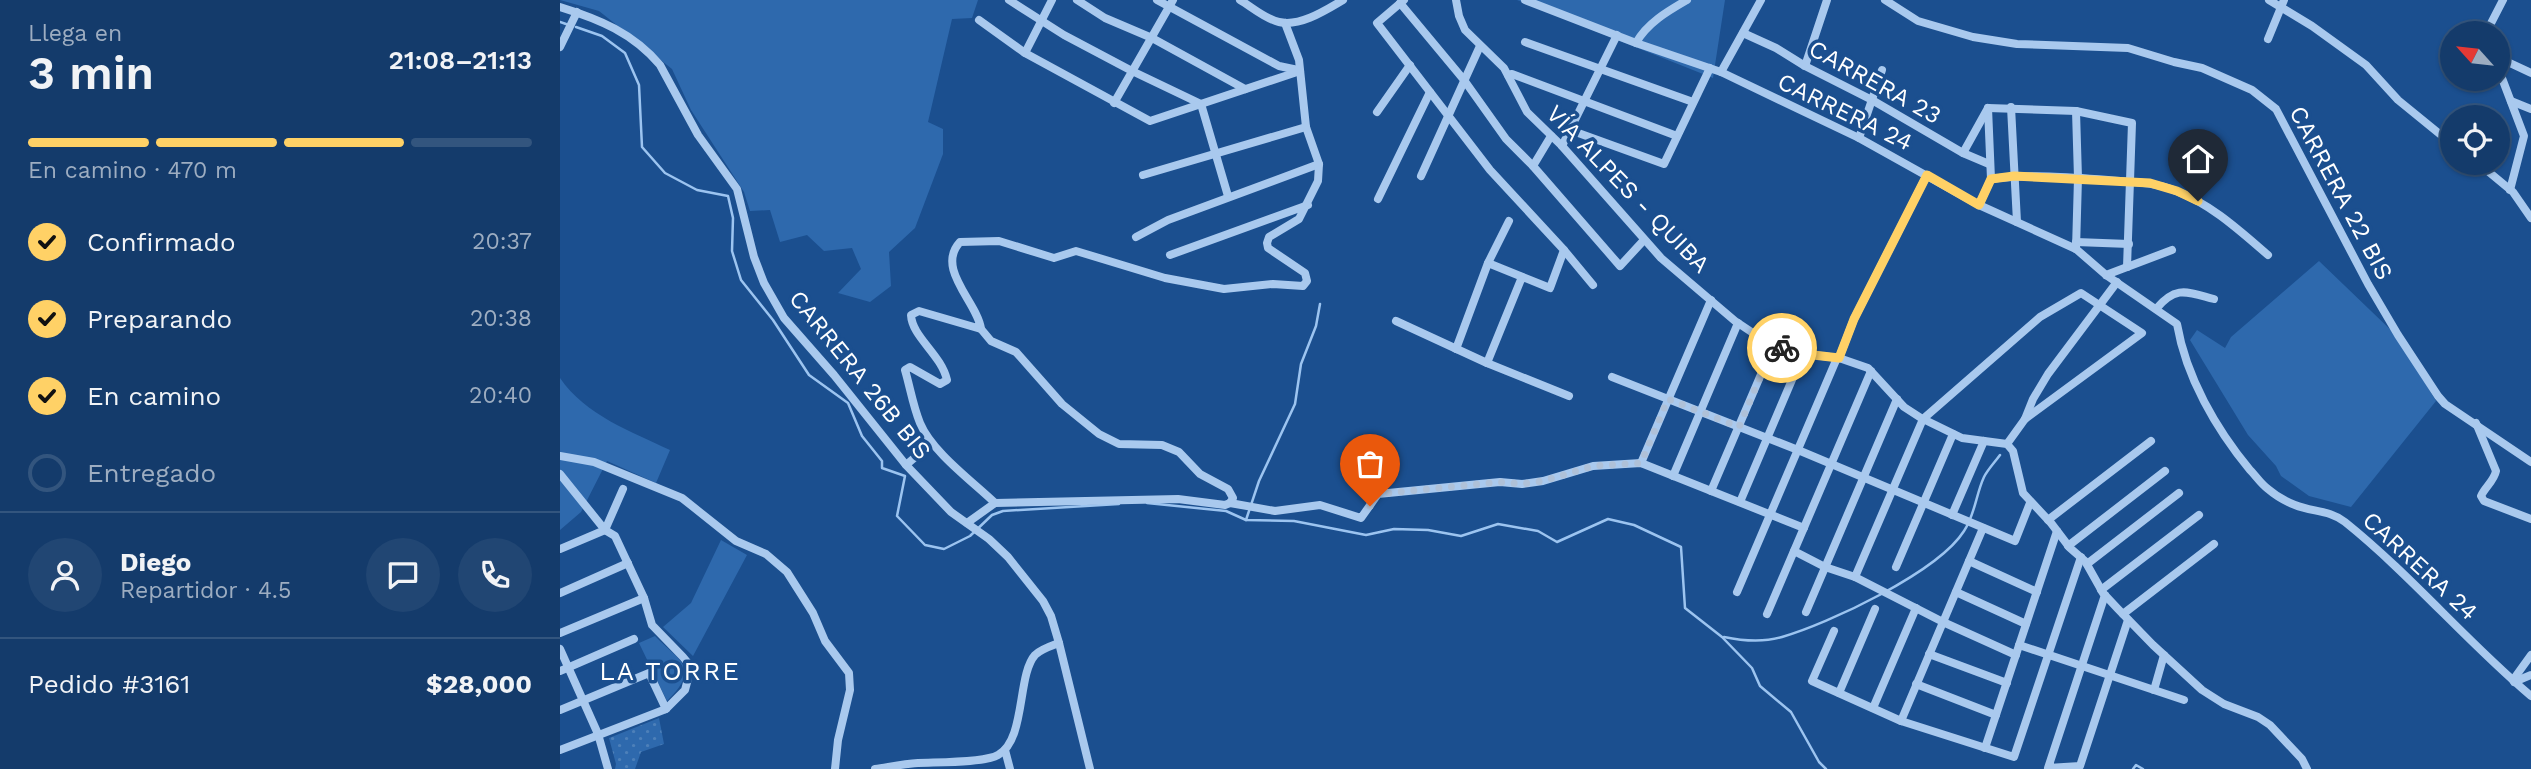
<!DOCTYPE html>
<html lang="es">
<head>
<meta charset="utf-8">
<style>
  body { margin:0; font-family:"Work Sans",sans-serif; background:#214673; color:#f1f3f6; height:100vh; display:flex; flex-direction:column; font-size:26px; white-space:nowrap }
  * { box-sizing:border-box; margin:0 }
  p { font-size:23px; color:#9dadc1 }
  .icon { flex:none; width:38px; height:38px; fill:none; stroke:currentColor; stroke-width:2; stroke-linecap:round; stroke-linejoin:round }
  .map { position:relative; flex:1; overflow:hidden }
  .sheet { display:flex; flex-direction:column; background:#143b6b; width:560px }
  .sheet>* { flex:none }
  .needle { width:46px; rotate:297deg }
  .tools { position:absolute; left:1880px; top:21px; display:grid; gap:14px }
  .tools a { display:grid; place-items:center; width:70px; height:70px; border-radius:50%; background:#143b6b; box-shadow:0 2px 5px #0004,0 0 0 2px #33557e; font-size:35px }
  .pin { position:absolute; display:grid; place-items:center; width:60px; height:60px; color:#fff; margin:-72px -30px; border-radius:50% 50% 50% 0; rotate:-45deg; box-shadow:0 0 7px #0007 }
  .pin .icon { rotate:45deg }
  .courier { position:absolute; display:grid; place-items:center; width:70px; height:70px; margin:-35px; border:5px solid #ffd166; border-radius:50%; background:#fff; color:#222; box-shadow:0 2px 9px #0007 }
  .overview em { font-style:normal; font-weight:600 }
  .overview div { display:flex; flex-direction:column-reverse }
  .overview { display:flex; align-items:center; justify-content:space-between; height:119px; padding:0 28px }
  h1 { font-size:46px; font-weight:600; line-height:52px }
  .bar { display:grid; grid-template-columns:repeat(4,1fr); gap:10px 7px; align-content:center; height:84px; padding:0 28px }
  .bar i { height:9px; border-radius:5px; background:#33557e }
  .bar .on { background:#ffd166 }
  .bar p { grid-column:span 4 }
  .line { display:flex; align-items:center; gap:18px; padding:0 28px; border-top:2px solid #33557e }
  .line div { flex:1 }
  .round { display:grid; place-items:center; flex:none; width:74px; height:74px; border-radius:37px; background:#214673 }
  ol { padding:0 28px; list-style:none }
  li { display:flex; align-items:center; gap:21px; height:77px }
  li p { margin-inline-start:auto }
  li .icon { padding:7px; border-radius:50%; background:#ffd166; color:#111; stroke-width:4 }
  li:last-child { color:#9dadc1 }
  li i { width:38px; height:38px; border:4px solid #33557e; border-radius:50% }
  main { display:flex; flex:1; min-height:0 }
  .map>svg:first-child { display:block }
</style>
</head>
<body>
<main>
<section class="sheet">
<div class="overview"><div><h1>3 min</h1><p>Llega en</p></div><em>21:08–21:13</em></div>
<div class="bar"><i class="on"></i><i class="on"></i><i class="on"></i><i></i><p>En camino · 470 m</p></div>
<ol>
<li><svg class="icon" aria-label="check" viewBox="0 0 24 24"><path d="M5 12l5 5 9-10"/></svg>Confirmado<p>20:37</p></li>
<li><svg class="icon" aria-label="check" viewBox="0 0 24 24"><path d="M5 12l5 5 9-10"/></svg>Preparando<p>20:38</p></li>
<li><svg class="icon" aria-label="check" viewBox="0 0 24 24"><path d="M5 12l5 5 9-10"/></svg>En camino<p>20:40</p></li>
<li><i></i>Entregado</li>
</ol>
<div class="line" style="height:126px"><a class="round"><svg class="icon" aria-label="person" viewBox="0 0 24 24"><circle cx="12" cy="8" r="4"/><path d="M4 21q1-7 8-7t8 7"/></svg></a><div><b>Diego</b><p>Repartidor · 4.5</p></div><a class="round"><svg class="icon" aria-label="chat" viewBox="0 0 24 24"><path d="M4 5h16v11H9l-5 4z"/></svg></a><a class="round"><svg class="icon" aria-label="phone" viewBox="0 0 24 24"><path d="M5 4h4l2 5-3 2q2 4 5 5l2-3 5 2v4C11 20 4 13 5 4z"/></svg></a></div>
<div class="line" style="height:91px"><div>Pedido #3161</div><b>$28,000</b></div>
</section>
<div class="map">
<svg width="1971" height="769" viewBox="0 0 1971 769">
  <defs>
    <pattern id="park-dots" width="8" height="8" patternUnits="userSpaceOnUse" patternTransform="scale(1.75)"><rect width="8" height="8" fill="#2e69ad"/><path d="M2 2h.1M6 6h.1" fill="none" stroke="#4d80b9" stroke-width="1.8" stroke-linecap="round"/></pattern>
  </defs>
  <rect width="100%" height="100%" fill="#1b4f8f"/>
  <g fill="#2e69ad">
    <path d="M 0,0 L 418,0 L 412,18 L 392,19 L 368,122 L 383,129 L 383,154 L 355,228 L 329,252 L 331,286 L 310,302 L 278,293 L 301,269 L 292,248 L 264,251 L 247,235 L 220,242 L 210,210 L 190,211 L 184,192 L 131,110 L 112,69 L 39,11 Z"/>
    <path d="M 957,0 L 1165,0 L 1153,78 Z"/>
    <path d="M 1759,261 L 1836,335 L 1876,401 L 1791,507 L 1749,496 L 1721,476 L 1716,466 L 1688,435 L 1630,340 L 1637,330 L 1665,348 L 1671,337 Z"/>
    <path d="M 0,378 C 25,415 72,432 110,450 L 96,483 L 47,461 L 21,512 L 0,530 Z"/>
    <path d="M 161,540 L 187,555 L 133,656 L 103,627 L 131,603 Z"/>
    <path d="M 95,636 C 119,661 142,667 107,701 L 79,643 Z"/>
  </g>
  <path fill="url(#park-dots)" d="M 99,718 L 104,744 L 81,752 L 75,769 L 55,769 L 56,764 L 49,738 Z"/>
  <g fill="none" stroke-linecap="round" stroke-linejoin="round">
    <g stroke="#9cc4f0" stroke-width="2.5">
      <path d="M 0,22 L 6,24"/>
      <path d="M 16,27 L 42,36 L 65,53 L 79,85 L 82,147 L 105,173 L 137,190 L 168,196 L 173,218 L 172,251 L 181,280 L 213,320 L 249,375 L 288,403 L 302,436 L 322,461 L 322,468 L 345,476 L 337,516 L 365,545 L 384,549 L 410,536 L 432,515 L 443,511 L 559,504"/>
      <path d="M 587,503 L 666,511 L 686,520 L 734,521 L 806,535 L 834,529 L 868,530 L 901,536 L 938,524 L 978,531 L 997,542 L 1048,519 L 1074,525 L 1121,547 L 1125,608 L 1162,637 L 1192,668 L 1200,686 L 1231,712 L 1259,762 L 1266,769"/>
      <path d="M 686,520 L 699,481 L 735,404 L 741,364 L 756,326 L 760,304"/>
      <path d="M 1164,637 C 1183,641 1202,643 1222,637 C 1268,624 1378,572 1404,531 C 1415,515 1416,494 1424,477 C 1428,469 1435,462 1440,455"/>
      <path d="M 1573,769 L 1576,765 L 1583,769"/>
    </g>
    <g stroke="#a9c9ee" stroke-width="8">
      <path d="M 449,0 L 504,35 L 572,71 L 641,104 L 668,196"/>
      <path d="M 517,0 L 545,18 L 592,38 L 685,89"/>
      <path d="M 597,0 L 719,66 L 738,70"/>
      <path d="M 680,0 C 692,7 705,19 719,22 C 740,27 766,10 783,0"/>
      <path d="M 844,0 L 817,23 L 930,170 L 1004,250 L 990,288 L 928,263"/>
      <path d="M 896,0 L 899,16 L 905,30 L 944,68 L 967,112 L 1002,146 L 1101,258 L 1175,321 L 1199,337 L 1236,353 L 1279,358 L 1308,368 L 1344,407 L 1361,418 L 1402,438 L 1447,444 L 1453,451 L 1463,493 L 1491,523 L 1510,548 L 1525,561 L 1543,593 L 1558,609 L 1593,645 L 1642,690 L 1664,704 L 1698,717 L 1710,725 L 1742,759 L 1747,769"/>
      <path d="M 965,0 L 1076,43 L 1161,72 L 1299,138 L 1419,205 L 1516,249 L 1546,275 L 1617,324 C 1626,377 1656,429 1690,470 C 1696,476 1701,484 1708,489 C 1715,495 1727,502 1735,505 C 1752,512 1770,510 1785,522 C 1851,575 1906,641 1971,696"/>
      <path d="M 1325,0 L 1358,21 L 1413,37 L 1457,44 L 1568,48 L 1614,62 L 1642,68 L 1692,90 L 1716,109 L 1808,284 L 1838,335 L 1878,396 L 1885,404 L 1971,462"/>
      <path d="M 1709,0 L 1752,26 L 1806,65 L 1838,100 L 1892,144"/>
      <path d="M 840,3 L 904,80 L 946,139 L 973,166 L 1060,266 L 1084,240"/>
      <path d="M 0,7 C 39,19 73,33 100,65 L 138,135 L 177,189 L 194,257 L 204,283 L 224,318 L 274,375 L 346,465 L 391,512 L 429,539 L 448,557 L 483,601 L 491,616 L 499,643 L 530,769"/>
      <path d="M 419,20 L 465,53 L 590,121 L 740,71"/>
      <path d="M 1183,33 L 1216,48 L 1245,66 L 1312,100 L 1403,153 L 1429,164"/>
      <path d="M 1926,33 L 1943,0"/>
      <path d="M 1708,39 L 1724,0"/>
      <path d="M 965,42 L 1133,102"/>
      <path d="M 1076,43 C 1087,23 1108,11 1127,0"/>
      <path d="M 0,47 L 17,12"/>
      <path d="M 465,53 L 492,0"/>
      <path d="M 1937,57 L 1971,73"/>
      <path d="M 1937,65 L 1964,136 L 1950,190"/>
      <path d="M 1245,66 L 1267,0"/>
      <path d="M 1161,72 L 1201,0"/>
      <path d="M 948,75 L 952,74 L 1117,136"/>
      <path d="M 1951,101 L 1971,109"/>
      <path d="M 554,103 L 613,0"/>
      <path d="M 1451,107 L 1457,222"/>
      <path d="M 1428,108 L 1516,111 L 1572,123 L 1567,267"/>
      <path d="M 817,112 L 850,65"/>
      <path d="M 1010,130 L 1104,164 L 1150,68"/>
      <path d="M 1299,138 L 1322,70"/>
      <path d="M 1002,146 L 1057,35"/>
      <path d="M 1403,153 L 1428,108"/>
      <path d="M 1918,163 L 1953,192 L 1971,218"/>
      <path d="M 973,166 L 991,136"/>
      <path d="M 583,175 L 746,127"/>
      <path d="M 861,176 L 920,46"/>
      <path d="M 1431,179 C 1469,174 1509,177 1548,180 C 1572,182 1594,182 1616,191 C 1651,204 1680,231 1708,255"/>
      <path d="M 818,199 L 870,92"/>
      <path d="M 1419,205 L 1431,179 L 1428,108"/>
      <path d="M 576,237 L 608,220 L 759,164"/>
      <path d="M 1516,242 L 1569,244"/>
      <path d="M 1516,249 L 1518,178 L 1516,111"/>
      <path d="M 1004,250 L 1033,285"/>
      <path d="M 610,255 L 748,205"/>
      <path d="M 1546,275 L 1612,250"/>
      <path d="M 1596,309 C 1616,285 1627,292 1654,299"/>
      <path d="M 836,321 L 927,363 L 1009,396"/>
      <path d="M 896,349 L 928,263 L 949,221"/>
      <path d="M 1279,358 L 1294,319 L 1367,175"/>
      <path d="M 927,363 L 962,277"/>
      <path d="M 1052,377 L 1238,450 L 1455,541 L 1470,503"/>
      <path d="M 1916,423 L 1936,471 C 1934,481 1925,487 1921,496 L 1924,501 L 1971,519"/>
      <path d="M 1447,444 L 1465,419 L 1473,399 L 1488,374 L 1557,282"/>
      <path d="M 0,456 L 34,462 L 122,498 L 176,541 L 206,554 L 227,572 L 253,613 L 265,641 L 289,673 L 290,690 L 278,740 L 275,769"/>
      <path d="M 1081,463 L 1151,300"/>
      <path d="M 346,465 L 360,453"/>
      <path d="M 0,474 L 45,530 L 55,536 L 84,598 L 92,625 L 123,657 L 128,663 L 129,675 L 125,690 L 106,709 L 0,750"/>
      <path d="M 1113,476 L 1178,323"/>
      <path d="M 1151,491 L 1214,344"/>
      <path d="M 1180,502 L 1243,354"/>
      <path d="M 435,503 C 412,481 372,452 360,423 C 353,406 350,387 345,370 L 350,367 L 380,384 L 387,380 C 381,354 352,337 351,315 L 359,311 L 421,329 C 418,303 375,269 400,242 L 439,241 L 494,258 L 516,251 L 605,278 L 664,289 L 713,284 L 743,286 L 747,281 L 745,273 L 708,248 L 707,243 L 709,237 L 739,219 L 758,181 L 759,164 L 746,127 L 739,60 L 725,23"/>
      <path d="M 670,503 L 715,511 L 760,505 L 801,518 L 818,494 L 940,482 L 962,484 L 983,481 L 1033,466 L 1081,463 L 1244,528"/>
      <path d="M 1392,515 L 1424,441"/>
      <path d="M 1488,520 L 1591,441"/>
      <path d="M 407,523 L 435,503 L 618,499 L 665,505 L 670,503 L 673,498 L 668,489 L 640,474 L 619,452 L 602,445 L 559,444 L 539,434 L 502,404 L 456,352 L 431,341 L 421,329"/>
      <path d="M 45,530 L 63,489"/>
      <path d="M 1508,546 L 1605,471"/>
      <path d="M 0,549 L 45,530"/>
      <path d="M 1234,551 L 1265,567 L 1295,577 L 1383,622 L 1456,655"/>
      <path d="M 1409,561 L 1477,592"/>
      <path d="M 1527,564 L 1619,493"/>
      <path d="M 1336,567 L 1393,434"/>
      <path d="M 1295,577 L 1363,419 L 1480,317 L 1521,293 L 1582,333 L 1465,419"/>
      <path d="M 1541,590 L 1639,515"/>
      <path d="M 1177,592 L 1277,358"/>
      <path d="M 1396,592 L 1466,624"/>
      <path d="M 0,593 L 68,563"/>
      <path d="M 1545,595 L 1488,768 L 1520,766 L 1568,620"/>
      <path d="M 1246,612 L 1337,399"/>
      <path d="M 1207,614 L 1311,371"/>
      <path d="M 1563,614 L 1654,544"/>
      <path d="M 1274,631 L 1252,681 L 1341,721 L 1454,757 L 1521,557"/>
      <path d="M 0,633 L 84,598"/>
      <path d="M 1459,645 L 1624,700"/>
      <path d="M 0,649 L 38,734 L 48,769"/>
      <path d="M 1369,654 L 1447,683"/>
      <path d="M 0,671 L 74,639"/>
      <path d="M 1953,680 L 1971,655"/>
      <path d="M 1954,682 L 1971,675"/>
      <path d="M 1356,684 L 1436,715"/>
      <path d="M 1594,690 L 1604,655"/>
      <path d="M 1279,693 L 1315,609"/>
      <path d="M 1313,708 L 1356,608"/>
      <path d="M 0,710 L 89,673 L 106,709"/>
      <path d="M 1341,721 L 1423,528"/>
      <path d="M 1425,748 L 1497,531"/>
      <path d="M 445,750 L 450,769"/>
      <path d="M 315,769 C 329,767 343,764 358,763 C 377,762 424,763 438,755 C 466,740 457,675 475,655 C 481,649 491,646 499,643"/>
    </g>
  </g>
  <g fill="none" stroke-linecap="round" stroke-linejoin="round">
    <path stroke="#afc1d8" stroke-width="7" stroke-dasharray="0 12.6" d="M 810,506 L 818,494 L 940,482 L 962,484 L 983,481 L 1033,466 L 1081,463 L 1108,399 L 1179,427 L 1214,344 L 1222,348"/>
    <path stroke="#ffd166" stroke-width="9" d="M 1222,348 L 1236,353 L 1279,358 L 1294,319 L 1367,175 L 1419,205 L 1431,179 L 1454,176 L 1590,183 L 1617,191 L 1638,201"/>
  </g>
  <g text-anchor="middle" stroke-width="7" stroke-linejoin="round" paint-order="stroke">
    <g font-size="24" fill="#fff" stroke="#1b4f8f">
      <text transform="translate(1315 82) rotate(29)" y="8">CARRERA 23</text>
      <text transform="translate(1285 112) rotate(26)" y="8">CARRERA 24</text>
      <text transform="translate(1068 189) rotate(46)" y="8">VÍA ALPES - QUIBA</text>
      <text transform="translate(1781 193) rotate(62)" y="8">CARRERA 22 BIS</text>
      <text transform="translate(300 375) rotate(51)" y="8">CARRERA 26B BIS</text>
      <text transform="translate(1860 566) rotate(43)" y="8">CARRERA 24</text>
    </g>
    <g font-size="26" letter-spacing="2" fill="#fff" stroke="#1b4f8f">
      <text x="110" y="680">LA TORRE</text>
    </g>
  </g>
</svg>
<div class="tools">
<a><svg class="needle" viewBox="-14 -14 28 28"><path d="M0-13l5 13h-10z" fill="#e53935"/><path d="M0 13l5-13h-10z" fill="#9dadc1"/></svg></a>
<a><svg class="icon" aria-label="locate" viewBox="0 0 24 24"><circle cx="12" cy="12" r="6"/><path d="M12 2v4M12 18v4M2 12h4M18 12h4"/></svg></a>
</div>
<div class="pin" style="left:810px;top:506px;background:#ea580c"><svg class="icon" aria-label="bag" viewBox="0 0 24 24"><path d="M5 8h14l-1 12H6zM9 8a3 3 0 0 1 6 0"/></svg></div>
<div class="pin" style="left:1638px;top:201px;background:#1f2937"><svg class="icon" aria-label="home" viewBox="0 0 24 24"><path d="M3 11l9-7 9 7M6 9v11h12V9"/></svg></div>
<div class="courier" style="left:1222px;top:348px"><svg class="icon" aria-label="bike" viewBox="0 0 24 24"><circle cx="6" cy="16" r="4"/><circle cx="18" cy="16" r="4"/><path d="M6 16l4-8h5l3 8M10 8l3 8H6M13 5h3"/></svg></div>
</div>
</main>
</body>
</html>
